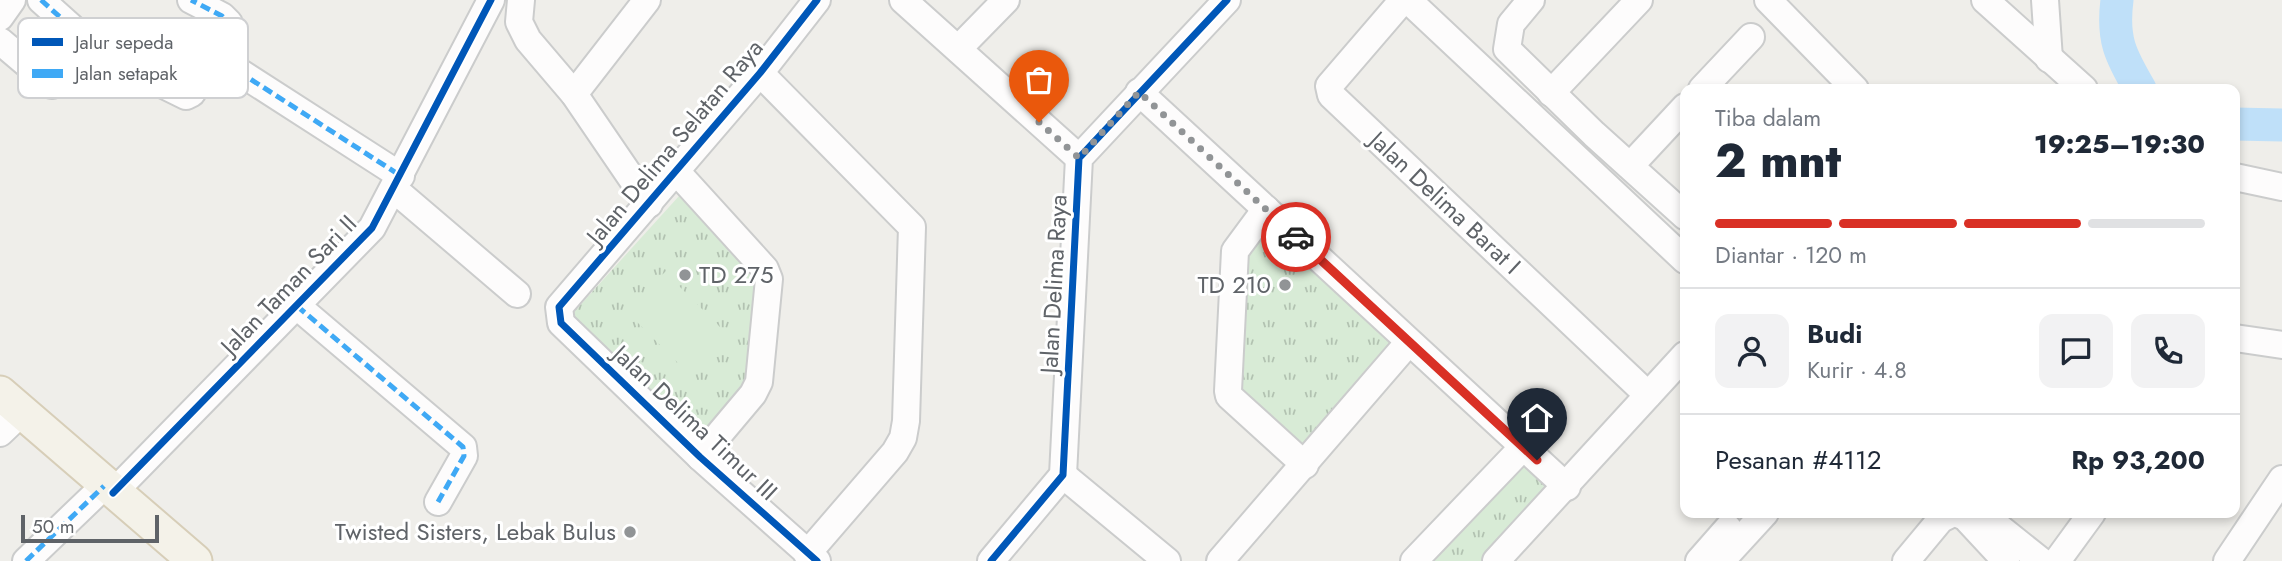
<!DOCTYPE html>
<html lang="id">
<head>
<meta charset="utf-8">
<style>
  body { margin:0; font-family:Jost,sans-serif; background:#f2f2f3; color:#1f2937; height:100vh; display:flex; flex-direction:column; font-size:26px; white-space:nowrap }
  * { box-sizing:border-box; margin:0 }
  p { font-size:23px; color:#747a83 }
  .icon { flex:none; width:38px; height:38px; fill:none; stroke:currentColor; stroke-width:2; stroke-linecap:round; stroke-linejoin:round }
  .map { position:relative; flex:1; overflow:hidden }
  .sheet { position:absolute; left:1680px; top:84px; width:560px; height:434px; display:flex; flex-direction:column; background:#fff; border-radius:14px; box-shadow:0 4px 10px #0003 }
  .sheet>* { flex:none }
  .scale { position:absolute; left:21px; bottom:18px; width:138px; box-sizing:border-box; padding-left:7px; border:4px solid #5f6368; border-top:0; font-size:19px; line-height:24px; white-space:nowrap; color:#5f6368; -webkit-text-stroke:5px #fff; paint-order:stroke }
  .pin { position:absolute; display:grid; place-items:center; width:60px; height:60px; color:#fff; margin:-72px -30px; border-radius:50% 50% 50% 0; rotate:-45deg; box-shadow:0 0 7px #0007 }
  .pin .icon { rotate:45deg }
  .courier { position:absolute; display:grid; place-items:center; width:70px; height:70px; margin:-35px; border:5px solid #d93025; border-radius:50%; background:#fff; color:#222; box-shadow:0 2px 9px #0007 }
  .headline em { font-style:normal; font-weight:800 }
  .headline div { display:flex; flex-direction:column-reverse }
  .headline { display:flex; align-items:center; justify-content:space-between; height:119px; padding:0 35px }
  h1 { font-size:46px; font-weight:800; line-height:52px }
  .bar { display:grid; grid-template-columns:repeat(4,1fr); gap:10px 7px; align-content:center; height:84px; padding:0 35px }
  .bar i { height:9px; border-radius:5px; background:#e0e1e3 }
  .bar .selected { background:#d93025 }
  .bar p { grid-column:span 4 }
  .line { display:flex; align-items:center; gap:18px; padding:0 35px; border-top:2px solid #e0e1e3 }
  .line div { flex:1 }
  .round { display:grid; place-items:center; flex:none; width:74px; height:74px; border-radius:14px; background:#f2f2f3 }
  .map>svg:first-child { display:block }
</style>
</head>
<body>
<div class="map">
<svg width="2282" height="561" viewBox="0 0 2282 561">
  <defs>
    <pattern id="park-tufts" width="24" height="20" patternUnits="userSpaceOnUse" patternTransform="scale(1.75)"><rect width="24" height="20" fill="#d8ebd6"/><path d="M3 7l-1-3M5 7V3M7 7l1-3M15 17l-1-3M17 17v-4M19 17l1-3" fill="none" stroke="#b2c2b1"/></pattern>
  </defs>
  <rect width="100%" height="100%" fill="#efeeea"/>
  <g fill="url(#park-tufts)">
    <path d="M 679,196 L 760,283 L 746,391 L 698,439 L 578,328 L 573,313 Z"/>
    <path d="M 1266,225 L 1407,356 L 1310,471 L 1227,404 L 1245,257 Z"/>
    <path d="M 1525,464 L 1558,496 L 1494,561 L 1432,561 Z"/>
  </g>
  <path fill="#d8ebd6" d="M 665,272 L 723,330 L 684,369 L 626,311 Z"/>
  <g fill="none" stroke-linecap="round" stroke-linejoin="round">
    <g stroke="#bfe0f9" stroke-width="33">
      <path d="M 2117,0 C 2112,39 2120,55 2140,89"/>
      <path d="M 2235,124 L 2282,125"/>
    </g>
    <defs>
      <g id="minor">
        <path d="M 41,0 L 101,54 L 186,96 L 192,93 L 229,23 L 222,16 L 191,0"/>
        <path d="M 521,0 L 519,22 L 528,40 L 574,94 L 649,204"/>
        <path d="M 903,0 L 1079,158"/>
        <path d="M 1403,0 L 1329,86 L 1331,95 L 1648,395"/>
        <path d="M 1408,0 L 1685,260"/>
        <path d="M 1531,0 L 1511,24 L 1507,49 L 1594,134 L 1685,216"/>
        <path d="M 1768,0 L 1855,89"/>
        <path d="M 1985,0 L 2084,89"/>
        <path d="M 2045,0 L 2049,59"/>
        <path d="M 0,17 L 12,0"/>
        <path d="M 0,41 L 52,85"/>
        <path d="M 958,49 L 1006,0"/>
        <path d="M 213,55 L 401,176"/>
        <path d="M 760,73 L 912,227 L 906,421 L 903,438 L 895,452 L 807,554"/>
        <path d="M 1702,89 L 1751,37"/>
        <path d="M 1139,92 L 1567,487"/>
        <path d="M 1551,93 L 1639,0"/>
        <path d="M 574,94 L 647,0"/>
        <path d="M 1630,166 L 1685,107"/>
        <path d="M 675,170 L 765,269 L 769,279 L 759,382 L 753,394 L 700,457"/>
        <path d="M 2235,177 L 2282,187"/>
        <path d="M 395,190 L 517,294"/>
        <path d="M 1266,209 L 1235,251 L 1228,391 L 1229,396 L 1305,465"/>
        <path d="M 297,306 L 463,447 L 464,456 L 438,502"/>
        <path d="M 2235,338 L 2282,345"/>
        <path d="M 0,433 L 22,412"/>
        <path d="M 1063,475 L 1167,561"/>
        <path d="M 113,493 L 372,228 L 491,0"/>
        <path d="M 1956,513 L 1965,517 L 2006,561"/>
        <path d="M 1981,513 L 2041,561"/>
        <path d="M 26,561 L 104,486"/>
        <path d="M 817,561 L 700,457 L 561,323 L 559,307 L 760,73 L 817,0"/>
        <path d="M 991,561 L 1063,475 L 1079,158 L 1227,0"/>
        <path d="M 1220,561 L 1409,342"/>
        <path d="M 1414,561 L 1523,447"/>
        <path d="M 1496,561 L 1685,355"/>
        <path d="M 1699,561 L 1728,528"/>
        <path d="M 1721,561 L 1765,513"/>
        <path d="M 1906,561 L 1941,519 L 1953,513"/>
        <path d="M 2057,561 L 2092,513"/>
        <path d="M 2227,561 L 2282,479"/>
      </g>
      <path id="major" d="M 0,393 L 195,561"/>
    </defs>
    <use href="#minor" stroke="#cbcccc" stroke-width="30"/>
    <use href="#major" stroke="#d7ceb8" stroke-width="37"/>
    <use href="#minor" stroke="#fdfcfc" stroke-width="26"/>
    <use href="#major" stroke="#f4f2e9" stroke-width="33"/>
    <g stroke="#3fa9f5" stroke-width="5" stroke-dasharray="10 5" stroke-linecap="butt">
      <path d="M 41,0 L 101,54 L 186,96 L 192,93 L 229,23 L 222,16 L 191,0"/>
      <path d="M 213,55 L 401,176"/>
      <path d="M 297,306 L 463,447 L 464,456 L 438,502"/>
      <path d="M 26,561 L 104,486"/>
    </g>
    <defs>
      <g id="cycleway">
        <path d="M 113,493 L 372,228 L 491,0"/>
        <path d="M 817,561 L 700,457 L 561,323 L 559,307 L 760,73 L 817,0"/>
        <path d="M 991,561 L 1063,475 L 1079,158 L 1227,0"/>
      </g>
    </defs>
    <use href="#cycleway" stroke="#fff" stroke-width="11"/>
    <use href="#cycleway" stroke="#0057b8" stroke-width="7"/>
  </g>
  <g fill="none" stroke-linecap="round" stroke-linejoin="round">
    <path stroke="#919496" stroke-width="7" stroke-dasharray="0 12.6" d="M 1039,122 L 1079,158 L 1139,92 L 1296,237"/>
    <path stroke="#d93025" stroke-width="9" d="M 1296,237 L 1537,460"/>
  </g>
  <g fill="#919496" stroke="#fff" stroke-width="2.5">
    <circle cx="685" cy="275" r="7"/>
    <circle cx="1285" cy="285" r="7"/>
    <circle cx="630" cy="532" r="7"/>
  </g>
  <g text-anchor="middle" stroke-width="6" stroke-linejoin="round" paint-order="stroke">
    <g font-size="24" fill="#5f6368" stroke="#fff">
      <text transform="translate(675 142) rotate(-50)" y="8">Jalan Delima Selatan Raya</text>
      <text transform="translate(1445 203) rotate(43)" y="8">Jalan Delima Barat I</text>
      <text transform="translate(1054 284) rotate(-87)" y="8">Jalan Delima Raya</text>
      <text transform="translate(289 285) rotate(-46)" y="8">Jalan Taman Sari II</text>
      <text transform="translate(695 423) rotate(43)" y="8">Jalan Delima Timur III</text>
    </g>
    <g font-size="24" fill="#5f6368" stroke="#fff" text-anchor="end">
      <text x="699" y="283" text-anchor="start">TD 275</text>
      <text x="1271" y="293">TD 210</text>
      <text x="616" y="540">Twisted Sisters, Lebak Bulus</text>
    </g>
  </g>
  <rect x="18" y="18" width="230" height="80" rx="10" fill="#fff" stroke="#cfd0d2" stroke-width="2"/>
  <rect x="32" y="38" width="31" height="8" fill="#0057b8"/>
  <rect x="32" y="69" width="31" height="9" fill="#3fa9f5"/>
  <g font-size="19" fill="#5f6368">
    <text x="75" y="49">Jalur sepeda</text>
    <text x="75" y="80">Jalan setapak</text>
  </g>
</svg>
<div class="scale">50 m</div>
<div class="pin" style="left:1039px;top:122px;background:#ea580c"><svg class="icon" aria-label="bag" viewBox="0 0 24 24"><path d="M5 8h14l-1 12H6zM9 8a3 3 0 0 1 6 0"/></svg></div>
<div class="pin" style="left:1537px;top:460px;background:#1f2937"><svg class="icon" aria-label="home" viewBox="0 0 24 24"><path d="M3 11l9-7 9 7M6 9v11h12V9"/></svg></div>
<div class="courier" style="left:1296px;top:237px"><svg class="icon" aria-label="car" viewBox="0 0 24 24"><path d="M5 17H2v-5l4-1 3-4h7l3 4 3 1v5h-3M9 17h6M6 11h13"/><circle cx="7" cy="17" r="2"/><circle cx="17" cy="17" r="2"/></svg></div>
<section class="sheet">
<div class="headline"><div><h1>2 mnt</h1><p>Tiba dalam</p></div><em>19:25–19:30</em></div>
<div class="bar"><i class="selected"></i><i class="selected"></i><i class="selected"></i><i></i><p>Diantar · 120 m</p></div>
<div class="line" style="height:126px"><a class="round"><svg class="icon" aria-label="person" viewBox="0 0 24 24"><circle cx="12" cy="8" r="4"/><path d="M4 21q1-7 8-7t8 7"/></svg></a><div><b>Budi</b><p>Kurir · 4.8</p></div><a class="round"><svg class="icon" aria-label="chat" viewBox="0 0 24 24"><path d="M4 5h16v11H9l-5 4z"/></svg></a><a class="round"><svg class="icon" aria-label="phone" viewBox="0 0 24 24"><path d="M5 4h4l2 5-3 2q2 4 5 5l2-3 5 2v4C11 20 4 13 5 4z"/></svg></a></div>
<div class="line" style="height:91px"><div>Pesanan #4112</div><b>Rp 93,200</b></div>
</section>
</div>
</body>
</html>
